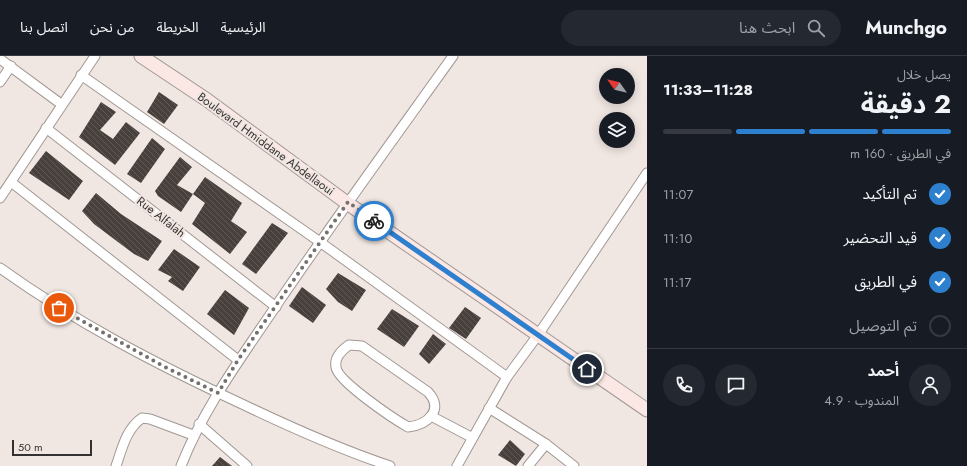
<!DOCTYPE html>
<html lang="ar">
<head>
<meta charset="utf-8">
<style>
  body { margin:0; font-family:Jost,"Noto Sans Arabic",sans-serif; background:#242831; color:#f1f3f6; direction:rtl; height:100vh; display:flex; flex-direction:column; font-size:15px; white-space:nowrap }
  * { box-sizing:border-box; margin:0 }
  p { font-size:13px; color:#9ea1a6 }
  .icon { flex:none; width:22px; height:22px; fill:none; stroke:currentColor; stroke-width:2; stroke-linecap:round; stroke-linejoin:round }
  .map { position:relative; flex:1; overflow:hidden; direction:ltr }
  .side { display:flex; flex-direction:column; background:#171b24; width:320px }
  .side>* { flex:none }
  .needle { width:26px; rotate:304deg }
  .buttons { position:absolute; left:599px; top:12px; display:grid; gap:8px }
  .buttons a { display:grid; place-items:center; width:36px; height:36px; border-radius:50%; background:#171b24; box-shadow:0 2px 10px #0003; font-size:20px }
  .scale { position:absolute; left:12px; bottom:10px; width:80px; box-sizing:border-box; padding-left:4px; border:2px solid #353130; border-top:0; font-size:11px; line-height:14px; white-space:nowrap; color:#353130; -webkit-text-stroke:3px #f0e6e2; paint-order:stroke }
  .pin { position:absolute; display:grid; place-items:center; width:34px; height:34px; color:#fff; margin:-17px; border:2px solid #fff; border-radius:50%; box-shadow:0 1px 4px #0007 }
  .courier { position:absolute; display:grid; place-items:center; width:40px; height:40px; margin:-20px; border:3px solid #2e80cf; border-radius:50%; background:#fff; color:#222; box-shadow:0 1px 5px #0007 }
  .headline em { font-style:normal; font-weight:700 }
  .headline div { display:flex; flex-direction:column-reverse }
  .headline { display:flex; align-items:center; justify-content:space-between; height:68px; padding:0 16px }
  h1 { font-size:26px; font-weight:700; line-height:30px }
  .bar { display:grid; grid-template-columns:repeat(4,1fr); gap:6px 4px; align-content:center; height:48px; padding:0 16px }
  .bar i { height:5px; border-radius:3px; background:#363941 }
  .bar .current { background:#2e80cf }
  .bar p { grid-column:span 4 }
  .line { display:flex; align-items:center; gap:10px; padding:0 16px; border-top:1px solid #363941 }
  .line div { flex:1 }
  .round { display:grid; place-items:center; flex:none; width:42px; height:42px; border-radius:21px; background:#242831 }
  ol { padding:0 16px; list-style:none }
  li { display:flex; align-items:center; gap:12px; height:44px }
  li p { margin-inline-start:auto }
  li .icon { padding:4px; border-radius:50%; background:#2e80cf; color:#fff; stroke-width:4 }
  li:last-child { color:#9ea1a6 }
  li i { width:22px; height:22px; border:2px solid #363941; border-radius:50% }
  header { display:flex; align-items:center; gap:24px; box-sizing:border-box; height:56px; padding:0 20px; background:#171b24; border-bottom:1px solid #363941 }
  header strong { font-size:19px }
  nav { display:flex; gap:22px; margin-inline-start:auto; font-size:14px }
  .search { width:280px; height:36px; background:#242831; display:flex; align-items:center; gap:10px; box-sizing:border-box; padding:0 14px; border-radius:22px; color:#9ea1a6; font-size:15px }
  main { display:flex; flex:1; min-height:0 }
  .map>svg:first-child { display:block }
</style>
</head>
<body>
<header>
<strong>Munchgo</strong>
<div class="search"><svg class="icon" aria-label="search" viewBox="0 0 24 24"><circle cx="10" cy="10" r="6"/><path d="M15 15l6 6"/></svg>ابحث هنا</div>
<nav><a>الرئيسية</a><a>الخريطة</a><a>من نحن</a><a>اتصل بنا</a></nav>
</header>
<main>
<section class="side">
<div class="headline"><div><h1>2 دقيقة</h1><p>يصل خلال</p></div><em>11:28–11:33</em></div>
<div class="bar"><i class="current"></i><i class="current"></i><i class="current"></i><i></i><p>في الطريق · 160 m</p></div>
<ol>
<li><svg class="icon" aria-label="check" viewBox="0 0 24 24"><path d="M5 12l5 5 9-10"/></svg>تم التأكيد<p>11:07</p></li>
<li><svg class="icon" aria-label="check" viewBox="0 0 24 24"><path d="M5 12l5 5 9-10"/></svg>قيد التحضير<p>11:10</p></li>
<li><svg class="icon" aria-label="check" viewBox="0 0 24 24"><path d="M5 12l5 5 9-10"/></svg>في الطريق<p>11:17</p></li>
<li><i></i>تم التوصيل</li>
</ol>
<div class="line" style="height:72px"><a class="round"><svg class="icon" aria-label="person" viewBox="0 0 24 24"><circle cx="12" cy="8" r="4"/><path d="M4 21q1-7 8-7t8 7"/></svg></a><div><b>أحمد</b><p>المندوب · 4.9</p></div><a class="round"><svg class="icon" aria-label="chat" viewBox="0 0 24 24"><path d="M4 5h16v11H9l-5 4z"/></svg></a><a class="round"><svg class="icon" aria-label="phone" viewBox="0 0 24 24"><path d="M5 4h4l2 5-3 2q2 4 5 5l2-3 5 2v4C11 20 4 13 5 4z"/></svg></a></div>
</section>
<div class="map">
<svg width="647" height="410" viewBox="0 0 647 410">
  <defs>
    <pattern id="building-back-hatch" width="6" height="6" patternUnits="userSpaceOnUse"><rect width="6" height="6" fill="#47403c"/><path d="M-1 5l2 2M0 0l6 6M5-1l2 2" fill="none" stroke="#605a57"/></pattern>
  </defs>
  <rect width="100%" height="100%" fill="#f0e6e2"/>
  <g fill="url(#building-back-hatch)">
    <path d="M 159,36 L 178,49 L 164,68 L 147,56 Z"/>
    <path d="M 101,46 L 116,56 L 100,74 L 113,83 L 126,66 L 140,77 L 115,109 L 79,81 Z"/>
    <path d="M 152,82 L 165,93 L 141,127 L 127,118 Z"/>
    <path d="M 46,95 L 83,125 L 69,144 L 29,117 Z"/>
    <path d="M 180,101 L 192,111 L 177,129 L 193,138 L 181,156 L 158,140 L 155,135 Z"/>
    <path d="M 205,121 L 242,147 L 231,165 L 247,176 L 230,198 L 192,168 L 205,147 L 193,138 Z"/>
    <path d="M 96,137 L 121,158 L 162,185 L 148,205 L 134,198 L 94,168 L 82,155 Z"/>
    <path d="M 272,167 L 288,177 L 256,218 L 242,208 Z"/>
    <path d="M 174,193 L 200,211 L 183,235 L 168,225 L 172,221 L 158,214 Z"/>
    <path d="M 338,217 L 366,234 L 352,255 L 338,246 L 326,233 Z"/>
    <path d="M 302,231 L 326,249 L 313,267 L 289,250 Z"/>
    <path d="M 225,234 L 249,252 L 234,279 L 207,258 Z"/>
    <path d="M 465,251 L 481,262 L 466,283 L 449,272 Z"/>
    <path d="M 392,253 L 419,270 L 404,291 L 377,273 Z"/>
    <path d="M 433,278 L 446,288 L 429,308 L 419,298 Z"/>
    <path d="M 510,384 L 525,398 L 516,410 L 498,399 Z"/>
    <path d="M 220,401 L 232,410 L 212,410 Z"/>
  </g>
  <g fill="none" stroke-linecap="round" stroke-linejoin="round">
    <defs>
      <g id="street">
        <path d="M 0,3 L 61,48"/>
        <path d="M 81,19 L 320,186 L 507,321"/>
        <path d="M 0,26 L 11,10"/>
        <path d="M 46,72 L 276,251"/>
        <path d="M 11,126 L 238,304"/>
        <path d="M 0,142 L 95,0"/>
        <path d="M 0,212 C 75,266 158,309 242,348 C 290,371 339,393 390,410"/>
        <path d="M 349,289 L 362,290 L 428,336 C 445,354 427,369 408,371 C 394,363 337,325 336,311 C 334,302 342,294 349,289 Z"/>
        <path d="M 489,352 L 546,388 L 574,410"/>
        <path d="M 431,360 L 471,381"/>
        <path d="M 199,368 L 247,410"/>
        <path d="M 116,410 C 122,393 126,373 142,362 L 150,363 L 193,379"/>
        <path d="M 181,410 C 205,349 244,298 280,244 C 336,162 395,81 453,0"/>
        <path d="M 457,410 L 507,321 L 538,279 L 647,117"/>
        <path d="M 528,410 L 546,388"/>
      </g>
      <path id="secondary" d="M 141,0 L 207,44 L 347,147 L 647,354"/>
    </defs>
    <use href="#street" stroke="#a19894" stroke-width="11"/>
    <use href="#secondary" stroke="#a19894" stroke-width="15"/>
    <use href="#street" stroke="#fff" stroke-width="9"/>
    <use href="#secondary" stroke="#fbe8e5" stroke-width="13"/>
  </g>
  <g fill="none" stroke-linecap="round" stroke-linejoin="round">
    <path stroke="#76706e" stroke-width="4" stroke-dasharray="0 7.2" d="M 59,252 L 163,310 L 218,337 L 238,304 L 348,146 L 374,165"/>
    <path stroke="#2e80cf" stroke-width="5" d="M 374,165 L 587,313"/>
  </g>
  <g text-anchor="middle" stroke-width="4" stroke-linejoin="round" paint-order="stroke">
    <g font-size="12" fill="#353130" stroke="#f0e6e2">
      <text transform="translate(266 88) rotate(36)" y="4">Boulevard Hmiddane Abdellaoui</text>
      <text transform="translate(161 161) rotate(38)" y="4">Rue Alfalah</text>
    </g>
  </g>
</svg>
<div class="buttons">
<a><svg class="needle" viewBox="-14 -14 28 28"><path d="M0-13l5 13h-10z" fill="#e53935"/><path d="M0 13l5-13h-10z" fill="#9ea1a6"/></svg></a>
<a><svg class="icon" aria-label="layers" viewBox="0 0 24 24"><path d="M12 4l9 5-9 5-9-5zM3 14l9 5 9-5"/></svg></a>
</div>
<div class="scale">50 m</div>
<div class="pin" style="left:59px;top:252px;background:#ea580c"><svg class="icon" aria-label="bag" viewBox="0 0 24 24"><path d="M5 8h14l-1 12H6zM9 8a3 3 0 0 1 6 0"/></svg></div>
<div class="pin" style="left:587px;top:313px;background:#1f2937"><svg class="icon" aria-label="home" viewBox="0 0 24 24"><path d="M3 11l9-7 9 7M6 9v11h12V9"/></svg></div>
<div class="courier" style="left:374px;top:165px"><svg class="icon" aria-label="bike" viewBox="0 0 24 24"><circle cx="6" cy="16" r="4"/><circle cx="18" cy="16" r="4"/><path d="M6 16l4-8h5l3 8M10 8l3 8H6M13 5h3"/></svg></div>
</div>
</main>
</body>
</html>
